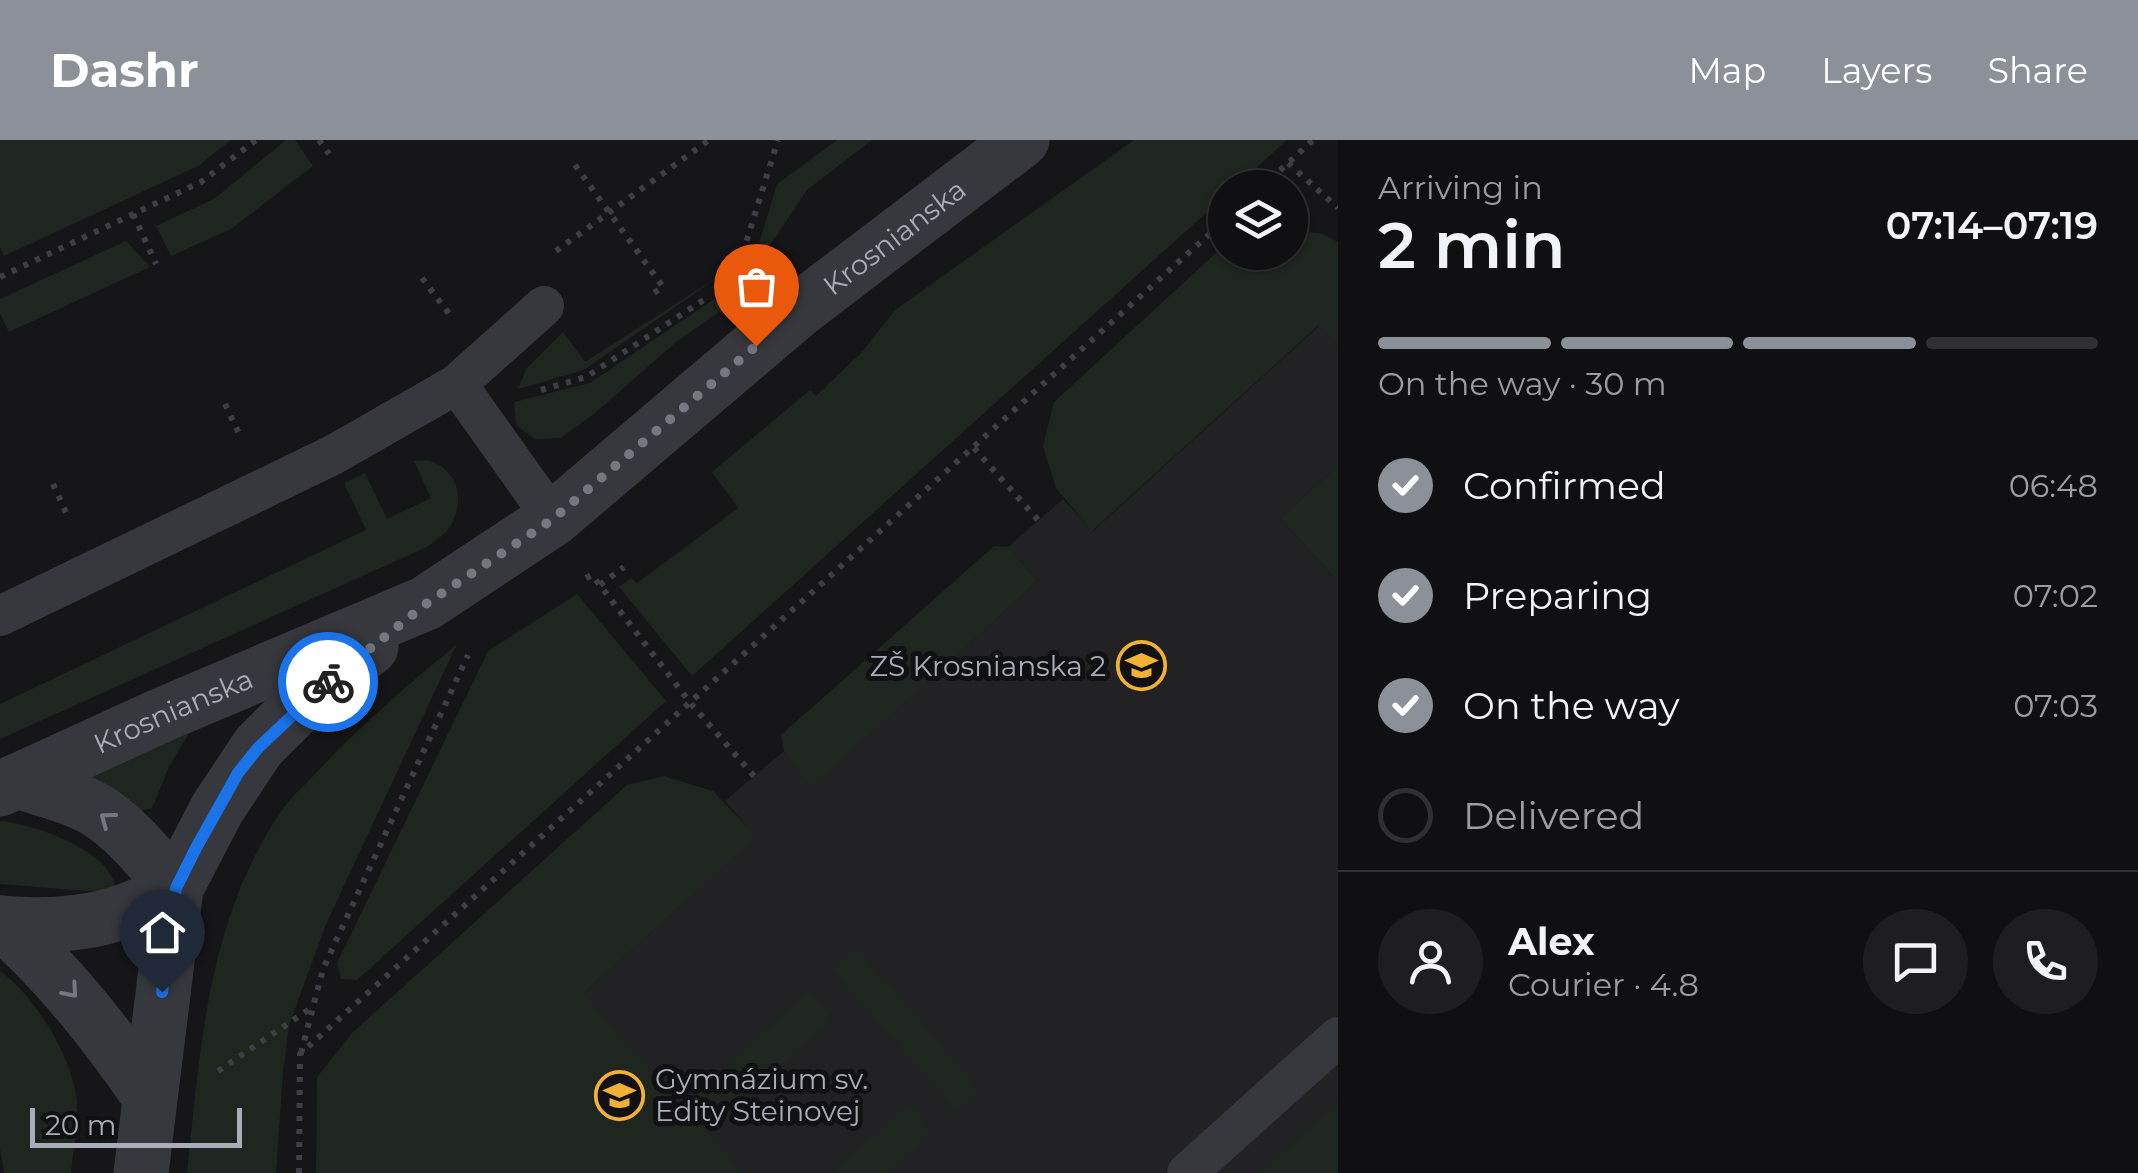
<!DOCTYPE html>
<html lang="en">
<head>
<meta charset="utf-8">
<style>
  body { margin:0; font-family:Montserrat,sans-serif; background:#1e1e20; color:#f1f3f6; height:100vh; display:flex; flex-direction:column; font-size:38px; white-space:nowrap }
  * { box-sizing:border-box; margin:0 }
  p { font-size:32px; color:#9c9d9f }
  .icon { flex:none; width:55px; height:55px; fill:none; stroke:currentColor; stroke-width:2; stroke-linecap:round; stroke-linejoin:round }
  .map { position:relative; flex:1; overflow:hidden }
  .sheet { display:flex; flex-direction:column; background:#101012; width:800px }
  .sheet>* { flex:none }
  .fabs { position:absolute; left:1208px; top:30px; display:grid; gap:20px }
  .fabs a { display:grid; place-items:center; width:100px; height:100px; border-radius:50%; background:#101012; box-shadow:0 2px 8px #0004,0 0 0 2px #303032; font-size:50px }
  .scale { position:absolute; left:30px; bottom:25px; width:212px; box-sizing:border-box; padding-left:10px; border:5px solid #a8adb8; border-top:0; font-size:28px; line-height:35px; white-space:nowrap; color:#a8adb8; -webkit-text-stroke:8px #111113; paint-order:stroke }
  .pin { position:absolute; display:grid; place-items:center; width:85px; height:85px; color:#fff; margin:-102px -42px; border-radius:50% 50% 50% 0; rotate:-45deg; box-shadow:0 0 10px #0007 }
  .pin .icon { rotate:45deg }
  .courier { position:absolute; display:grid; place-items:center; width:100px; height:100px; margin:-50px; border:8px solid #1a73e8; border-radius:50%; background:#fff; color:#222; box-shadow:0 2px 12px #0007 }
  .summary em { font-style:normal; font-weight:600 }
  .summary div { display:flex; flex-direction:column-reverse }
  .summary { display:flex; align-items:center; justify-content:space-between; height:170px; padding:0 40px }
  h1 { font-size:65px; font-weight:600; line-height:75px }
  .bar { display:grid; grid-template-columns:repeat(4,1fr); gap:15px 10px; align-content:center; height:120px; padding:0 40px }
  .bar i { height:12px; border-radius:8px; background:#303032 }
  .bar .current { background:#8c9099 }
  .bar p { grid-column:span 4 }
  .line { display:flex; align-items:center; gap:25px; padding:0 40px; border-top:2px solid #303032 }
  .line div { flex:1 }
  .round { display:grid; place-items:center; flex:none; width:105px; height:105px; border-radius:52px; background:#1e1e20 }
  ol { padding:0 40px; list-style:none }
  li { display:flex; align-items:center; gap:30px; height:110px }
  li p { margin-inline-start:auto }
  li .icon { padding:10px; border-radius:50%; background:#8c9099; color:#fff; stroke-width:4 }
  li:last-child { color:#9c9d9f }
  li i { width:55px; height:55px; border:5px solid #303032; border-radius:50% }
  header { display:flex; align-items:center; gap:60px; box-sizing:border-box; height:140px; padding:0 50px; background:#8c9099; color:#fff }
  header strong { font-size:48px }
  nav { display:flex; gap:55px; margin-inline-start:auto; font-size:35px }
  main { display:flex; flex:1; min-height:0 }
  .map>svg:first-child { display:block }
</style>
</head>
<body>
<header>
<strong>Dashr</strong>
<nav><a>Map</a><a>Layers</a><a>Share</a></nav>
</header>
<main>
<div class="map">
<svg width="1338" height="1033" viewBox="0 0 1338 1033">
  <rect width="100%" height="100%" fill="#161618"/>
  <path fill="#222225" d="M 1320,185 L 1338,205 L 1338,326 L 1280,378 L 1338,442 L 1338,1033 L 545,1033 L 583,854 L 756,697 L 725,661 L 784,611 L 811,647 L 1038,441 L 1008,407 L 1063,359 L 1093,391 Z"/>
  <g fill="#1e261f">
    <path d="M 0,0 L 231,0 L 198,26 L 4,116 L 0,107 Z"/>
    <path d="M 286,0 L 295,0 L 313,26 L 231,89 L 171,116 L 156,86 L 214,59 Z"/>
    <path d="M 837,0 L 872,0 L 807,50 L 765,113 L 755,117 L 777,44 Z"/>
    <path d="M 1134,0 L 1287,0 L 1235,47 L 1225,48 L 1225,56 L 692,536 L 619,447 L 631,438 L 637,443 L 738,368 L 712,332 L 810,250 L 816,256 L 862,212 L 895,170 Z"/>
    <path d="M 1290,89 L 1323,94 L 1338,102 L 1338,205 L 1319,185 L 1092,391 L 1056,348 L 1043,306 L 1054,262 L 1217,112 L 1225,108 L 1225,112 L 1290,112 Z"/>
    <path d="M 126,101 L 150,127 L 9,192 L 0,174 L 0,159 Z"/>
    <path d="M 724,133 L 584,230 L 518,249 L 526,229 L 563,192 L 585,222 Z"/>
    <path d="M 735,145 L 745,154 L 676,202 L 595,273 L 561,298 L 535,299 L 516,285 L 514,262 L 590,243 Z"/>
    <path d="M 427,320 C 457,328 466,358 451,385 C 446,394 435,401 427,407 L 0,599 L 0,564 L 366,390 L 344,343 L 365,333 L 387,379 L 431,358 L 414,321 Z"/>
    <path d="M 1338,326 L 1338,442 L 1280,378 Z"/>
    <path d="M 994,406 L 1008,407 L 1038,441 L 811,648 L 784,611 L 781,595 Z"/>
    <path d="M 577,454 L 666,561 L 357,840 L 341,839 L 337,823 L 488,511 Z"/>
    <path d="M 457,504 L 327,782 L 289,885 L 283,933 L 276,1033 L 187,1033 C 200,908 208,780 280,673 C 289,658 304,646 316,633 C 359,586 408,545 457,504 Z"/>
    <path d="M 198,578 L 169,627 L 152,668 L 138,672 L 86,632 Z"/>
    <path d="M 664,636 L 713,651 L 757,697 L 583,854 L 683,966 L 809,851 L 833,879 L 708,993 L 743,1033 L 316,1033 L 317,937 L 353,892 L 627,645 Z"/>
    <path d="M 0,681 C 32,683 109,710 115,746 L 100,752 L 0,744 Z"/>
    <path d="M 856,807 L 981,951 L 957,972 L 832,829 Z"/>
    <path d="M 0,831 C 35,856 74,919 77,963 C 78,986 73,1010 71,1033 L 4,1033 L 0,1009 Z"/>
    <path d="M 1338,963 L 1338,1033 L 1261,1033 Z"/>
    <path d="M 910,964 L 933,993 L 888,1033 L 831,1033 Z"/>
  </g>
  <g fill="none" stroke-linecap="round" stroke-linejoin="round">
    <g stroke="#3d3f44" stroke-width="6" stroke-dasharray="5 8" stroke-linecap="butt">
      <path d="M 319,0 L 329,14"/>
      <path d="M 1288,23 L 1338,68"/>
      <path d="M 575,25 L 663,147 L 654,153"/>
      <path d="M 1261,48 L 1313,0"/>
      <path d="M 133,74 L 156,124"/>
      <path d="M 556,111 L 709,0"/>
      <path d="M 0,137 L 201,42 L 256,0"/>
      <path d="M 422,138 L 450,175"/>
      <path d="M 735,138 L 778,0"/>
      <path d="M 541,250 L 586,237 L 708,157"/>
      <path d="M 225,264 L 241,298"/>
      <path d="M 974,308 L 1038,380"/>
      <path d="M 53,344 L 69,379"/>
      <path d="M 586,438 L 592,435 L 692,565 L 754,636"/>
      <path d="M 600,445 L 624,427"/>
      <path d="M 301,913 L 323,829 L 468,515"/>
      <path d="M 218,931 L 311,868"/>
      <path d="M 299,1033 L 300,914 L 1225,80"/>
    </g>
    <g stroke="#37383d" stroke-width="40">
      <path d="M 544,166 L 457,244 L 553,379"/>
      <path d="M 0,476 L 333,315 L 457,244"/>
      <path d="M 1187,1033 L 1338,897"/>
    </g>
    <g stroke="#37383d" stroke-width="55">
      <path id="s1" d="M 0,649 L 164,574 L 426,463 L 553,379 L 800,169 L 1022,0"/>
      <path d="M 0,783 C 67,789 117,781 176,748 C 152,722 128,690 98,671 C 73,656 44,650 17,641"/>
      <path d="M 2,783 C 60,835 105,892 149,956"/>
      <path d="M 141,1033 L 176,748 L 217,669 L 258,607 L 306,559 L 371,507"/>
    </g>
  </g>
  <defs><path id="oneway-chevron" d="M-2-3.5L2.5 0L-2 3.5" fill="none" stroke-width="1.6" stroke-linecap="round" stroke-linejoin="round" transform="scale(2.5)"/></defs>
  <g stroke="#757881">
    <use href="#oneway-chevron" transform="translate(107 679) rotate(-143)"/>
    <use href="#oneway-chevron" transform="translate(71 851) rotate(49)"/>
  </g>
  <g fill="none" stroke-linecap="round" stroke-linejoin="round">
    <path stroke="#757880" stroke-width="10" stroke-dasharray="0 18" d="M 328,542 L 426,464 L 553,379 L 756,206"/>
    <path stroke="#1a73e8" stroke-width="12" d="M 162,852 L 176,748 L 196,708 L 238,633 L 258,608 L 328,542"/>
  </g>
  <defs>
    <symbol id="school-ring" viewBox="-11 -11 22 22"><circle r="9.5" fill="#111113" stroke="#f2b134" stroke-width="1.5"/><path d="M0-5L7-2L0 1L-7-2ZM-4 1L0 2.5L4 1V4Q0 6-4 4Z" fill="#f2b134"/></symbol>
  </defs>
  <g fill-rule="evenodd">
    <use href="#school-ring" x="1114" y="498" width="55" height="55"/>
    <use href="#school-ring" x="592" y="928" width="55" height="55"/>
  </g>
  <g text-anchor="middle" stroke-width="10" stroke-linejoin="round" paint-order="stroke">
    <g font-size="28" fill="#a8adb8" stroke="#111113">
      <text dy="10" stroke="none"><textPath href="#s1" startOffset="1060">Krosnianska</textPath></text>
      <text dy="10" stroke="none"><textPath href="#s1" startOffset="190">Krosnianska</textPath></text>
    </g>
    <g font-size="28" fill="#a8adb8" stroke="#111113" text-anchor="end">
      <text x="1106" y="536">ZŠ Krosnianska 2</text>
      <text x="655" y="949" text-anchor="start">Gymnázium sv.<tspan x="655" dy="32">Edity Steinovej</tspan></text>
    </g>
  </g>
</svg>
<div class="fabs">
<a><svg class="icon" aria-label="layers" viewBox="0 0 24 24"><path d="M12 4l9 5-9 5-9-5zM3 14l9 5 9-5"/></svg></a>
</div>
<div class="scale">20 m</div>
<div class="pin" style="left:756px;top:206px;background:#ea580c"><svg class="icon" aria-label="bag" viewBox="0 0 24 24"><path d="M5 8h14l-1 12H6zM9 8a3 3 0 0 1 6 0"/></svg></div>
<div class="pin" style="left:162px;top:852px;background:#1f2937"><svg class="icon" aria-label="home" viewBox="0 0 24 24"><path d="M3 11l9-7 9 7M6 9v11h12V9"/></svg></div>
<div class="courier" style="left:328px;top:542px"><svg class="icon" aria-label="bike" viewBox="0 0 24 24"><circle cx="6" cy="16" r="4"/><circle cx="18" cy="16" r="4"/><path d="M6 16l4-8h5l3 8M10 8l3 8H6M13 5h3"/></svg></div>
</div>
<section class="sheet">
<div class="summary"><div><h1>2 min</h1><p>Arriving in</p></div><em>07:14–07:19</em></div>
<div class="bar"><i class="current"></i><i class="current"></i><i class="current"></i><i></i><p>On the way · 30 m</p></div>
<ol>
<li><svg class="icon" aria-label="check" viewBox="0 0 24 24"><path d="M5 12l5 5 9-10"/></svg>Confirmed<p>06:48</p></li>
<li><svg class="icon" aria-label="check" viewBox="0 0 24 24"><path d="M5 12l5 5 9-10"/></svg>Preparing<p>07:02</p></li>
<li><svg class="icon" aria-label="check" viewBox="0 0 24 24"><path d="M5 12l5 5 9-10"/></svg>On the way<p>07:03</p></li>
<li><i></i>Delivered</li>
</ol>
<div class="line" style="height:180px"><a class="round"><svg class="icon" aria-label="person" viewBox="0 0 24 24"><circle cx="12" cy="8" r="4"/><path d="M4 21q1-7 8-7t8 7"/></svg></a><div><b>Alex</b><p>Courier · 4.8</p></div><a class="round"><svg class="icon" aria-label="chat" viewBox="0 0 24 24"><path d="M4 5h16v11H9l-5 4z"/></svg></a><a class="round"><svg class="icon" aria-label="phone" viewBox="0 0 24 24"><path d="M5 4h4l2 5-3 2q2 4 5 5l2-3 5 2v4C11 20 4 13 5 4z"/></svg></a></div>
</section>
</main>
</body>
</html>
